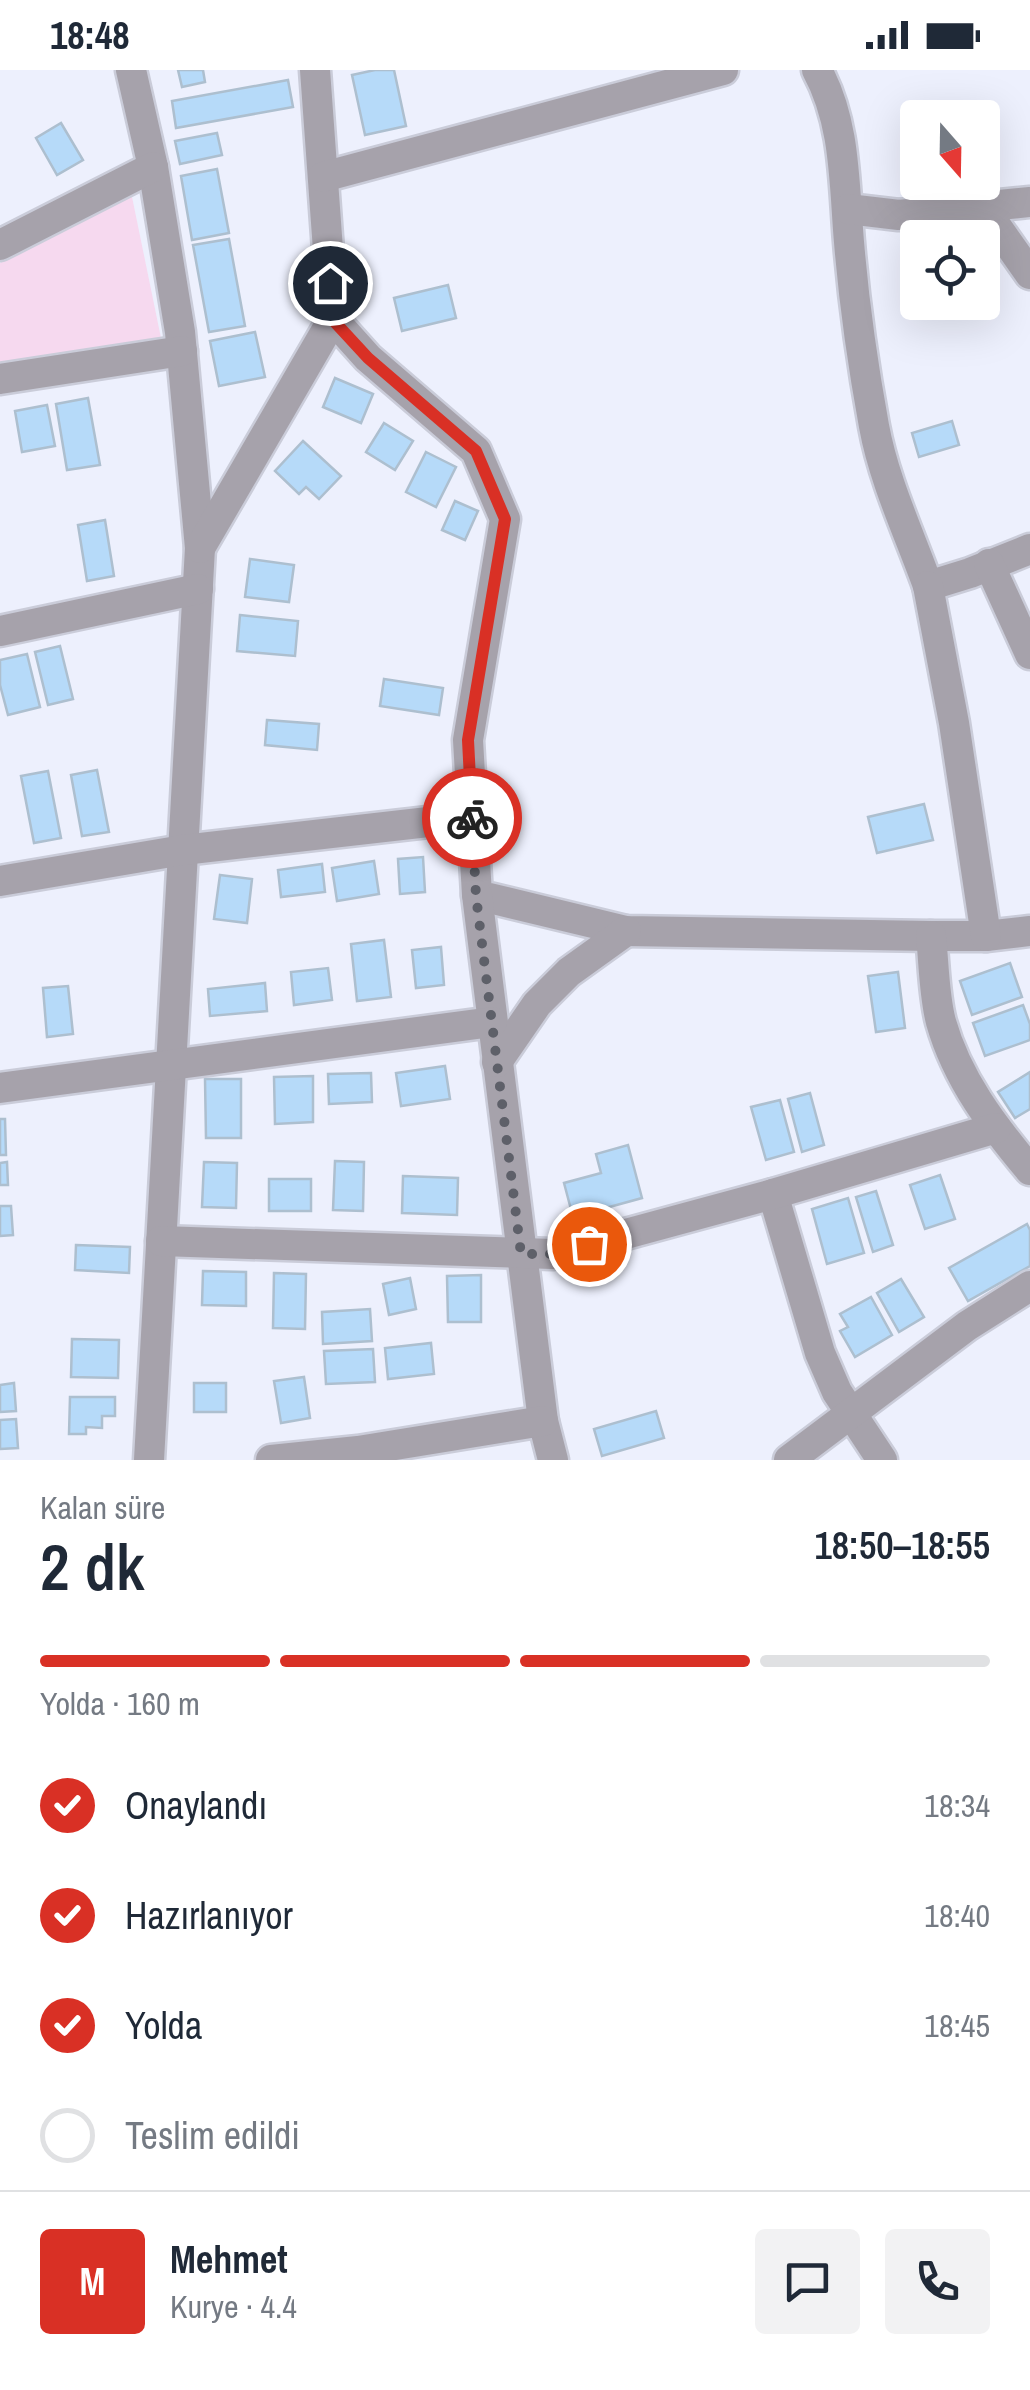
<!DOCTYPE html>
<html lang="tr">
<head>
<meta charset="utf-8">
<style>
  body { margin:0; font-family:"Archivo Narrow",sans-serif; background:#f2f2f3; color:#1f2937; height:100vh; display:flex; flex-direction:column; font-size:38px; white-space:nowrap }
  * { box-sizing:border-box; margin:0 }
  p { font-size:32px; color:#747a83 }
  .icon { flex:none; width:55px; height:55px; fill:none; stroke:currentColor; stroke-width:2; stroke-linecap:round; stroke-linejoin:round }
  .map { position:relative; height:1390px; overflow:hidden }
  .details { display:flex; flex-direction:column; background:#fff; flex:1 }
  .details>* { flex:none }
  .needle { width:65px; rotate:160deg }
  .fabs { position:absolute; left:900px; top:30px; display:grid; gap:20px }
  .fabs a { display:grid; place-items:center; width:100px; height:100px; border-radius:10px; background:#fff; box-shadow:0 10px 40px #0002; font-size:50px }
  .pin { position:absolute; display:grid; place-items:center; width:85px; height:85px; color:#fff; margin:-42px; border:5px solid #fff; border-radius:50%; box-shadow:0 2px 10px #0007 }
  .courier { position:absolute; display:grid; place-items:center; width:100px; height:100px; margin:-50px; border:8px solid #d93025; border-radius:50%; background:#fff; color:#222; box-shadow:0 2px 12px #0007 }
  .head em { font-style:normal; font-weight:600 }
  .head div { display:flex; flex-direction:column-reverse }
  .head { display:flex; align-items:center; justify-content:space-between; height:170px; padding:0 40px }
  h1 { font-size:65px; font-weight:600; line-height:75px }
  .bar { display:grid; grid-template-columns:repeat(4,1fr); gap:15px 10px; align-content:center; height:120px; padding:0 40px }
  .bar i { height:12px; border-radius:8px; background:#e0e1e3 }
  .bar .active { background:#d93025 }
  .bar p { grid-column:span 4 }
  .line { display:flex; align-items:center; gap:25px; padding:0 40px; border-top:2px solid #e0e1e3 }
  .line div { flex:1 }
  .round { display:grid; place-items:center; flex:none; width:105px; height:105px; border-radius:10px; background:#f2f2f3 }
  ol { padding:0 40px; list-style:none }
  li { display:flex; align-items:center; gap:30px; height:110px }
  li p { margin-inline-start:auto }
  li .icon { padding:10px; border-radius:50%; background:#d93025; color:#fff; stroke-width:4 }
  li:last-child { color:#747a83 }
  li i { width:55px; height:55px; border:5px solid #e0e1e3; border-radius:50% }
  .status { display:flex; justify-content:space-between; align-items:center; height:70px; padding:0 50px; background:#fff; direction:ltr }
  .status svg { height:28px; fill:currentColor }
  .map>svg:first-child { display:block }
</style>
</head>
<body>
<div class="status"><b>18:48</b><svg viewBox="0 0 49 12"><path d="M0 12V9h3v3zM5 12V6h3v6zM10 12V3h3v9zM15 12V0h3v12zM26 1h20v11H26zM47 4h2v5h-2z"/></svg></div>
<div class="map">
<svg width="1030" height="1390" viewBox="0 0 1030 1390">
  <rect width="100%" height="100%" fill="#edf0fd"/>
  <path fill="#f6d9ef" d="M 131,122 L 161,268 L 0,301 L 0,193 Z"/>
  <g fill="#b6daf9" stroke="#adbfcf" stroke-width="2.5">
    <path d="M 178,0 L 203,0 L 205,12 L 182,17 Z"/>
    <path d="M 375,0 L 394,0 L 406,56 L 365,65 L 352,5 Z"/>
    <path d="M 288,10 L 293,37 L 176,58 L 172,31 Z"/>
    <path d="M 61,53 L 83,90 L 57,105 L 36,68 Z"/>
    <path d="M 217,63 L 222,85 L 180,94 L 175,71 Z"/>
    <path d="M 217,99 L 229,163 L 192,170 L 181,106 Z"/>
    <path d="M 229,169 L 245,256 L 209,262 L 193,175 Z"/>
    <path d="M 448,215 L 456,248 L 402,261 L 394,228 Z"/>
    <path d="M 255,262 L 265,307 L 219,316 L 210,271 Z"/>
    <path d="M 335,308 L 373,324 L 361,353 L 323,337 Z"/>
    <path d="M 88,328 L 100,395 L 67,400 L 56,334 Z"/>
    <path d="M 47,335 L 55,376 L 22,382 L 15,341 Z"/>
    <path d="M 952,351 L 959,375 L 919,387 L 912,363 Z"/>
    <path d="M 384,353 L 413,371 L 395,400 L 366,382 Z"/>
    <path d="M 303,371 L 341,406 L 319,429 L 306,417 L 299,424 L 275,401 Z"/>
    <path d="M 426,382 L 456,397 L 436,437 L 406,422 Z"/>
    <path d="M 455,431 L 478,441 L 465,470 L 442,460 Z"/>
    <path d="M 105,450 L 114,506 L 87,511 L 78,455 Z"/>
    <path d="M 250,489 L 294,495 L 289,532 L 245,527 Z"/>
    <path d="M 240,545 L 298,551 L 295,586 L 237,581 Z"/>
    <path d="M 60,576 L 73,629 L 48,635 L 35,582 Z"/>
    <path d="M 27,584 L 40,637 L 8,645 L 0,615 L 0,590 Z"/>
    <path d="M 384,609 L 443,618 L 439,645 L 380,636 Z"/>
    <path d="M 267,650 L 319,654 L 317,680 L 265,675 Z"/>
    <path d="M 97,700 L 109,762 L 82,766 L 71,705 Z"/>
    <path d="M 48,701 L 61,768 L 34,773 L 21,706 Z"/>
    <path d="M 924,734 L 933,770 L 877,783 L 868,747 Z"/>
    <path d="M 423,787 L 425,822 L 400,824 L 398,789 Z"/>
    <path d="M 374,791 L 379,824 L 337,831 L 332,798 Z"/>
    <path d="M 322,794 L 325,822 L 281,827 L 278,800 Z"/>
    <path d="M 220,805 L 252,809 L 247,853 L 214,849 Z"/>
    <path d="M 384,870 L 391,927 L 357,931 L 351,874 Z"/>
    <path d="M 441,877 L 444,915 L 416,918 L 412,880 Z"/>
    <path d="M 1010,893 L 1022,927 L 972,945 L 960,911 Z"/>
    <path d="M 328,898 L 332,930 L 294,935 L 291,902 Z"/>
    <path d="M 898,902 L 905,958 L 876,962 L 868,906 Z"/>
    <path d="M 265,913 L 267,941 L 210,946 L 208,919 Z"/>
    <path d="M 68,916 L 73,964 L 47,967 L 43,918 Z"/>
    <path d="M 1023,935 L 1030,954 L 1030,970 L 985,986 L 973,953 Z"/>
    <path d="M 445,996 L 450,1029 L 401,1036 L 396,1003 Z"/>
    <path d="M 1030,1002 L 1030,1039 L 1015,1048 L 998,1022 Z"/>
    <path d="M 371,1003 L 372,1032 L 329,1034 L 328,1004 Z"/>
    <path d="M 313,1006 L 313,1052 L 275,1054 L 274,1007 Z"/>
    <path d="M 205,1009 L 241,1009 L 241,1068 L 206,1068 Z"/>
    <path d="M 810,1023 L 824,1075 L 802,1082 L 788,1029 Z"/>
    <path d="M 780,1030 L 794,1082 L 766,1090 L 751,1037 Z"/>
    <path d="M 0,1049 L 5,1049 L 6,1085 L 0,1085 Z"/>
    <path d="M 628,1075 L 642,1128 L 573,1147 L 564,1113 L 601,1103 L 596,1084 Z"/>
    <path d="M 335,1091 L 364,1092 L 363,1141 L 333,1140 Z"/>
    <path d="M 7,1092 L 8,1115 L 0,1115 L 0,1093 Z"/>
    <path d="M 204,1092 L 237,1093 L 236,1138 L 202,1137 Z"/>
    <path d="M 940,1105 L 955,1149 L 925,1159 L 910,1115 Z"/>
    <path d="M 403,1106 L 458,1108 L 457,1145 L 402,1143 Z"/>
    <rect x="269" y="1109" width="42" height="32"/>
    <path d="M 876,1121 L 893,1175 L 873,1182 L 856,1127 Z"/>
    <path d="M 848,1128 L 864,1183 L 827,1194 L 812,1139 Z"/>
    <path d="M 0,1136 L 11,1136 L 13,1165 L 0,1166 Z"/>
    <path d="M 1027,1154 L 1030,1160 L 1030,1196 L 968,1231 L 949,1198 Z"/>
    <path d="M 76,1175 L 130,1177 L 129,1203 L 75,1200 Z"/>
    <path d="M 203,1201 L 246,1202 L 246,1236 L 202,1235 Z"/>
    <path d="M 274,1203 L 306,1204 L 305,1259 L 273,1258 Z"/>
    <path d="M 481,1205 L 481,1252 L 448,1252 L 447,1206 Z"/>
    <path d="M 410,1208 L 416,1239 L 389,1245 L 383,1214 Z"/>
    <path d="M 901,1209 L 924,1247 L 899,1262 L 877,1223 Z"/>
    <path d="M 871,1227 L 892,1265 L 855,1287 L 840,1261 L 848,1257 L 840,1244 Z"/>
    <path d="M 370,1239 L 372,1271 L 323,1274 L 322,1242 Z"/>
    <path d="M 72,1269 L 119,1270 L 118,1308 L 71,1307 Z"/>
    <path d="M 431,1273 L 434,1304 L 388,1309 L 385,1278 Z"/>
    <path d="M 373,1279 L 375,1312 L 326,1314 L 324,1281 Z"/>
    <path d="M 304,1307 L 310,1348 L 281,1353 L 274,1311 Z"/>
    <path d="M 14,1313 L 16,1341 L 0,1342 L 0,1315 Z"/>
    <rect x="194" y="1313" width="32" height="29"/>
    <path d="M 70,1327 L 115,1327 L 115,1346 L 102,1346 L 102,1358 L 86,1357 L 86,1364 L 69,1364 Z"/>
    <path d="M 656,1341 L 664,1368 L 602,1386 L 594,1359 Z"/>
    <path d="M 16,1349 L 18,1378 L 0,1379 L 0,1350 Z"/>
  </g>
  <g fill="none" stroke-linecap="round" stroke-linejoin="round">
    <defs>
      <g id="minor">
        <path d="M 131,0 L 153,97 L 180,262 L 200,478 L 149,1390"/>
        <path d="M 315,0 L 333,249 L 368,288 L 476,381 L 505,449 L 468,670 L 477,825 L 626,861 L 931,866 L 986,866 L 1030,861"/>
        <path d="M 817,0 C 846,53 844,114 849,172 C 854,233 863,296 874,356 C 884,411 909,463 928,516 L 970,503 L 1030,479"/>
        <path d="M 323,107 L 723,0"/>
        <path d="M 982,136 L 1030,204"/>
        <path d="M 848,139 L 899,145 L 1030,132"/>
        <path d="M 0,175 L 153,97"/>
        <path d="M 0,309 L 182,281"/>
        <path d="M 200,478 L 333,249"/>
        <path d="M 989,494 L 1030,584"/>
        <path d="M 928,516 L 954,653 L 986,866"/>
        <path d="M 0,561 L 198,519"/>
        <path d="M 0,811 L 183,780 L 472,747"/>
        <path d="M 477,825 L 543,1351 L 553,1390"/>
        <path d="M 931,866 C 934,894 934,926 941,952 C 957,1009 993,1056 1030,1100"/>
        <path d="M 497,992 L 537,934 L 569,902 L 626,861"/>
        <path d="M 0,1018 L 492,952"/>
        <path d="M 773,1124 L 820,1283 L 837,1322 L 882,1390"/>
        <path d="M 161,1171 L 552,1184 L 773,1124 L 996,1058"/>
        <path d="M 271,1390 L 358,1381 L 543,1351"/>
        <path d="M 789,1390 L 967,1256 L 1030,1216"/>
      </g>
    </defs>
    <use href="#minor" stroke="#caccd9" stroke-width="35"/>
    <use href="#minor" stroke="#a6a2ab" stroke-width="30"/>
  </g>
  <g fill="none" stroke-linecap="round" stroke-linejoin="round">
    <path stroke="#5e6069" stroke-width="10" stroke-dasharray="0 18" d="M 472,748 L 476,826 L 521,1184 L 552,1184 L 589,1174"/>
    <path stroke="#d93025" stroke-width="12" d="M 330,213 L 332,249 L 368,288 L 476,381 L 505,449 L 468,670 L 472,748"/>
  </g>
</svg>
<div class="fabs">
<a><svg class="needle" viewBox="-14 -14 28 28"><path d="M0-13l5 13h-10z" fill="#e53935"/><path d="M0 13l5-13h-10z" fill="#747a83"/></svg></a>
<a><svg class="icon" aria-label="locate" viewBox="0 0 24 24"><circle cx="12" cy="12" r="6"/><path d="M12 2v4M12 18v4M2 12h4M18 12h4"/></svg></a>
</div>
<div class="pin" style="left:589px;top:1174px;background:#ea580c"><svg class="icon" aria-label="bag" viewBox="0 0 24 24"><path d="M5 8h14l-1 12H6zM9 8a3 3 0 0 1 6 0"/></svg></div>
<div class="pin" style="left:330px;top:213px;background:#1f2937"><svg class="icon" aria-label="home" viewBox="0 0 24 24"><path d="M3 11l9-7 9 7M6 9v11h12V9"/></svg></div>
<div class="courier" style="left:472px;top:748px"><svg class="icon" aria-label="bike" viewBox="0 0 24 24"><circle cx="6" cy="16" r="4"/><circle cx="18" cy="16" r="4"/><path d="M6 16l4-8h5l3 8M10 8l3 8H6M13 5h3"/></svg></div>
</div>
<section class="details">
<div class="head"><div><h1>2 dk</h1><p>Kalan süre</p></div><em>18:50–18:55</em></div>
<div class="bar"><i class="active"></i><i class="active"></i><i class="active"></i><i></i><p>Yolda · 160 m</p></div>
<ol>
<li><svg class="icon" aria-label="check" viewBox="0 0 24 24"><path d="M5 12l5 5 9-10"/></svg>Onaylandı<p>18:34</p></li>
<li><svg class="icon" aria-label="check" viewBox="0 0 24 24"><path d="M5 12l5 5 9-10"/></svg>Hazırlanıyor<p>18:40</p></li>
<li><svg class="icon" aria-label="check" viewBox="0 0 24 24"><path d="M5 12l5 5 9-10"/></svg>Yolda<p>18:45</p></li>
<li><i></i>Teslim edildi</li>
</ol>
<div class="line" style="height:180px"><b class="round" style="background:#d93025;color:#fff">M</b><div><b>Mehmet</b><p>Kurye · 4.4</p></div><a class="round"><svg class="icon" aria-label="chat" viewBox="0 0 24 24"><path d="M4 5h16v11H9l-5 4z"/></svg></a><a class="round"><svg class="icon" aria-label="phone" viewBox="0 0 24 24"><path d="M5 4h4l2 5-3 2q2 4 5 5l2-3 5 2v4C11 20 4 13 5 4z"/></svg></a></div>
</section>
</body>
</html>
